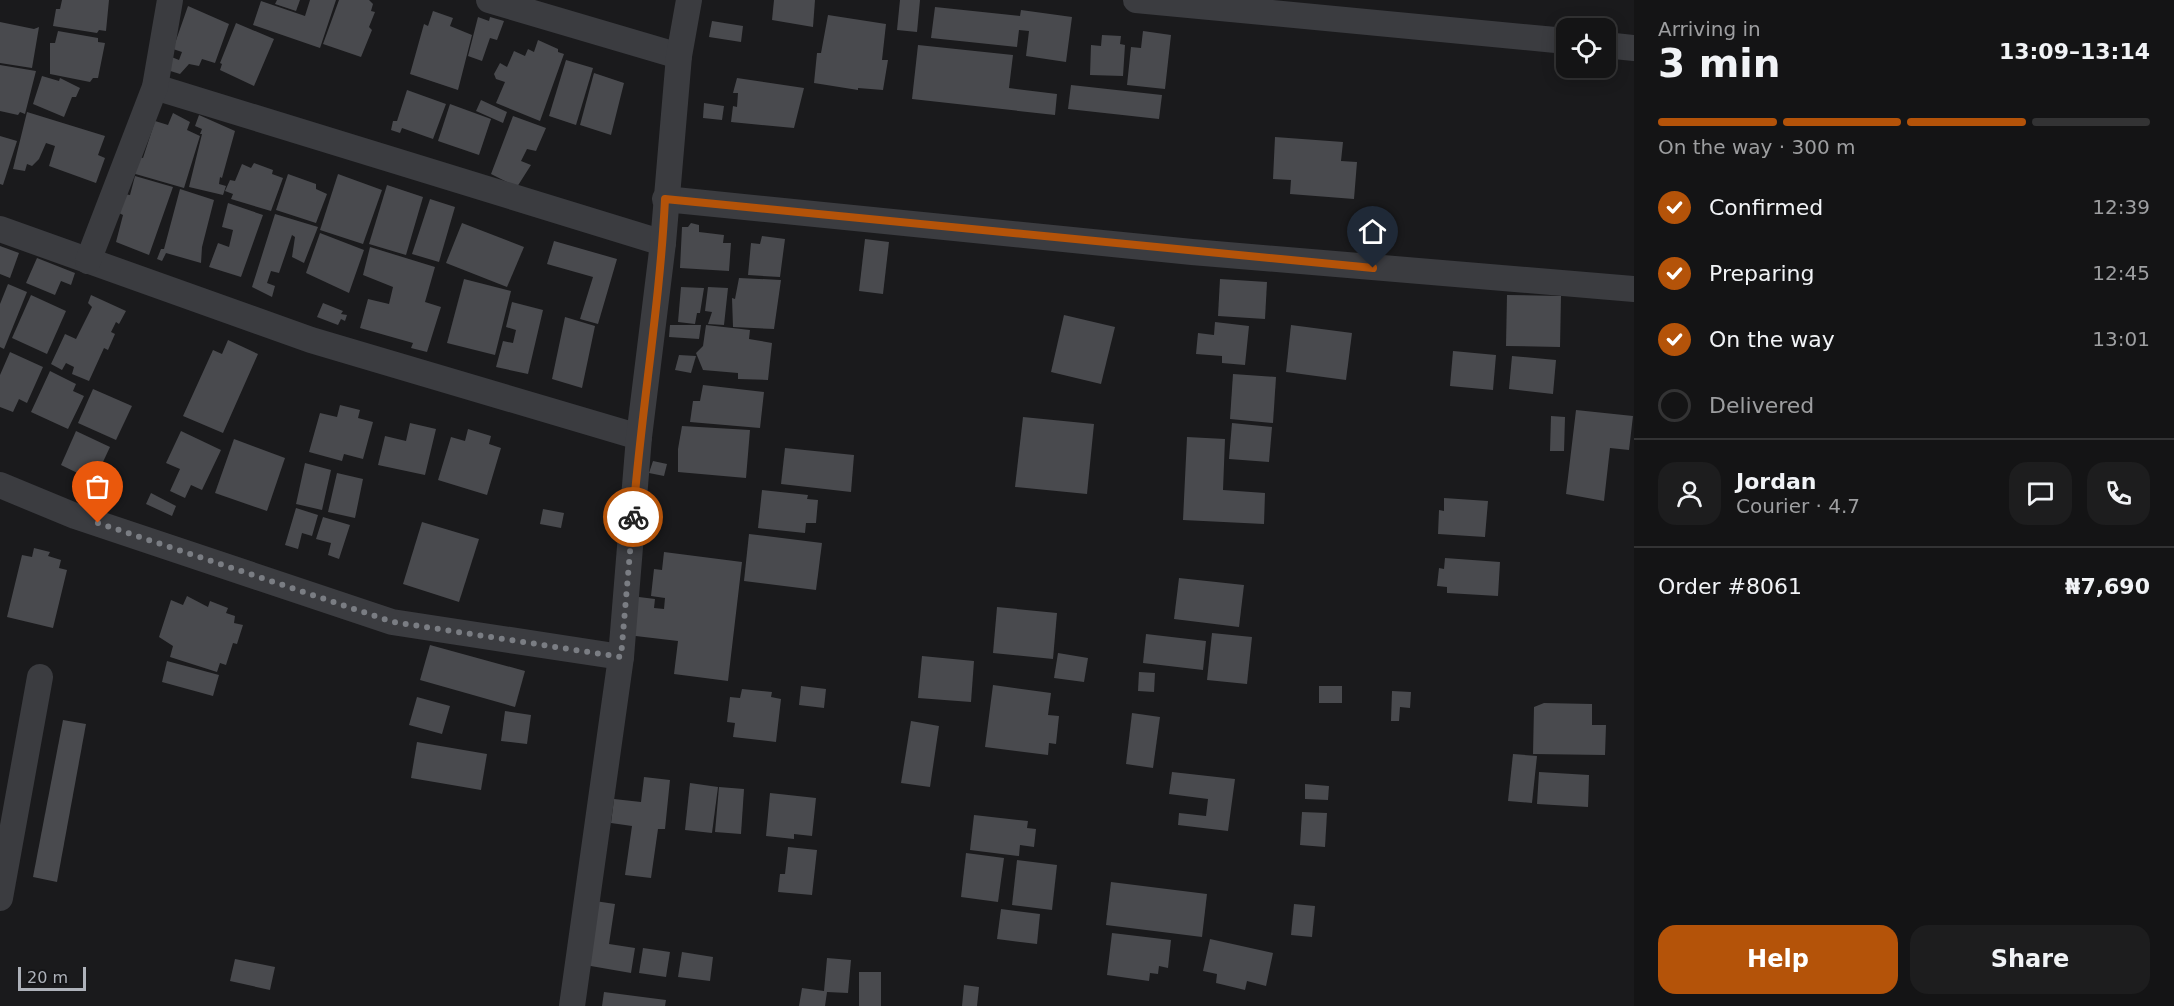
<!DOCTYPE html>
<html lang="en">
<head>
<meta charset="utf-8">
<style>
  body { margin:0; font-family:"DejaVu Sans",sans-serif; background:#1d1d1e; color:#f1f3f6; height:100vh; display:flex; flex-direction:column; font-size:22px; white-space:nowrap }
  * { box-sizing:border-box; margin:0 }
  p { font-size:20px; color:#9d9ea0 }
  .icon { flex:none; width:33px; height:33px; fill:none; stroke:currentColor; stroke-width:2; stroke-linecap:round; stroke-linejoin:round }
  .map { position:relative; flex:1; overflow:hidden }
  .details { display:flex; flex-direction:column; background:#141415; width:540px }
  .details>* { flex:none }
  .tools { position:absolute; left:1556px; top:18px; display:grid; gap:12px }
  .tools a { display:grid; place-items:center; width:60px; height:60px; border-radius:12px; background:#141415; box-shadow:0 3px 15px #0003,0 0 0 2px #333334; font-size:30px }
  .scale { position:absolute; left:18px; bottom:15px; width:68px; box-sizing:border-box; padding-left:6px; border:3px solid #aeb2ba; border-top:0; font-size:16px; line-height:21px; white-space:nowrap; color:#aeb2ba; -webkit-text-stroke:4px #151517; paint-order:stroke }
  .pin { position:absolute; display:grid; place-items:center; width:51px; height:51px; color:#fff; margin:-62px -26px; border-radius:50% 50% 50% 0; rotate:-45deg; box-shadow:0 0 6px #0007 }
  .pin .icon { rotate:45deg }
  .courier { position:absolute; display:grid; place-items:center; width:60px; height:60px; margin:-30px; border:4px solid #b45309; border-radius:50%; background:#fff; color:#222; box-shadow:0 2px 8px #0007 }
  .head em { font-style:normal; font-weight:700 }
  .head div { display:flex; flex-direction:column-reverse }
  .head { display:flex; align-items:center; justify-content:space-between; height:102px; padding:0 24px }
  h1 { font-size:39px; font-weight:700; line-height:45px }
  .bar { display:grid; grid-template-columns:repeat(4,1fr); gap:9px 6px; align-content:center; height:72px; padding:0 24px }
  .bar i { height:8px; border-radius:4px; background:#333334 }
  .bar .on { background:#b45309 }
  .bar p { grid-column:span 4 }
  .line { display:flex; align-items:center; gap:15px; padding:0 24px; border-top:2px solid #333334 }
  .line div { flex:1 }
  .round { display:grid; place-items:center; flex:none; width:63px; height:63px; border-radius:18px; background:#1d1d1e }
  ol { padding:0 24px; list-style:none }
  li { display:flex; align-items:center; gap:18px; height:66px }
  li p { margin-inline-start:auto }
  li .icon { padding:6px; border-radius:50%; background:#b45309; color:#fff; stroke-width:4 }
  li:last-child { color:#9d9ea0 }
  li i { width:33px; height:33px; border:3px solid #333334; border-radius:50% }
  .cta { display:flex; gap:12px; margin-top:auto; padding:12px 24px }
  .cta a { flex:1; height:69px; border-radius:18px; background:#b45309; color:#fff; font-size:24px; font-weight:700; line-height:69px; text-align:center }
  .cta a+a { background:#1d1d1e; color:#f1f3f6 }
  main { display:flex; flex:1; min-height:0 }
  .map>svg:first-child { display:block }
</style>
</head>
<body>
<main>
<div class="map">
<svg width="1634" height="1006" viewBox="0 0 1634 1006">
  <rect width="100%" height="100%" fill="#1a1a1c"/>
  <g fill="#494a4e">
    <path d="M 62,0 L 109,0 L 106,31 L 99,30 L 97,33 L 53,26 L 56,9 L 60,9 Z"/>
    <path d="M 277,0 L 300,0 L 296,11 L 275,4 Z"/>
    <path d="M 310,0 L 336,0 L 320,48 L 253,25 L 261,1 L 305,16 Z"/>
    <path d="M 339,0 L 369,0 L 373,4 L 371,11 L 375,12 L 369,27 L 372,30 L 361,57 L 323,44 Z"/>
    <path d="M 774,0 L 815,0 L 813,27 L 772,20 Z"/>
    <path d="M 900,0 L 920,0 L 917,32 L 897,30 Z"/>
    <path d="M 188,6 L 229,24 L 215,63 L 202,59 L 199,66 L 189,64 L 180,74 L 164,69 L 169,56 L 179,60 L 182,52 L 173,49 Z"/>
    <path d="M 935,7 L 1020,16 L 1021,10 L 1072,17 L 1066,62 L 1026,56 L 1029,31 L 1019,30 L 1017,47 L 931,38 Z"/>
    <path d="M 433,11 L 453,18 L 450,26 L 472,35 L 458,90 L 410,74 L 424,24 L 428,26 Z"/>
    <path d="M 828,15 L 886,24 L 882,60 L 888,60 L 883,90 L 858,88 L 858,90 L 814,83 L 817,53 L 821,53 Z"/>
    <path d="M 478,17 L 489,21 L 490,17 L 504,21 L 497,40 L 490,38 L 482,61 L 468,56 Z"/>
    <path d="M 712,21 L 743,26 L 741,42 L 709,37 Z"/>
    <path d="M 0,22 L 34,29 L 39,27 L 32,68 L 0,63 Z"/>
    <path d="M 236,23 L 274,39 L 254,86 L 220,70 L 222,64 L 220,63 Z"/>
    <path d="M 58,31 L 98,38 L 98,42 L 105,43 L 98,78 L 93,78 L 90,82 L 50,74 L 50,43 L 55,43 Z"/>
    <path d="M 1143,31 L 1171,35 L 1165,89 L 1127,85 L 1131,47 L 1141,48 Z"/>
    <path d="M 1102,35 L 1121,36 L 1120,44 L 1125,45 L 1123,76 L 1090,75 L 1091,45 L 1101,46 Z"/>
    <path d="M 538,40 L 558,49 L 558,52 L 564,54 L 540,121 L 496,103 L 505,82 L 496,79 L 494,74 L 500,63 L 507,67 L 514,51 L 525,56 L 528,49 L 534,52 Z"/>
    <path d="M 918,45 L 1013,55 L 1009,88 L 1057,94 L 1055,115 L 912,99 Z"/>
    <path d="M 566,60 L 593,68 L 576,125 L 549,116 Z"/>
    <path d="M 0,65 L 36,71 L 25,114 L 20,112 L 18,115 L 0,111 Z"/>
    <path d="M 594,73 L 624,83 L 611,135 L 580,125 Z"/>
    <path d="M 42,76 L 59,81 L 60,78 L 80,88 L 76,97 L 72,97 L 64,117 L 33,104 Z"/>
    <path d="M 737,78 L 804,88 L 794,128 L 731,122 L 733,106 L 737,107 L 738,93 L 733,93 Z"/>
    <path d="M 1071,85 L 1162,95 L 1159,119 L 1068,109 Z"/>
    <path d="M 407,90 L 446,104 L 433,139 L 402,128 L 400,133 L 391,130 L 393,121 L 397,121 Z"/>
    <path d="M 481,100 L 507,112 L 503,123 L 476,111 Z"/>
    <path d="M 704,103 L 724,106 L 722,120 L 703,118 Z"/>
    <path d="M 450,104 L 491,119 L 479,155 L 438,141 Z"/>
    <path d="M 27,112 L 105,136 L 98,155 L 105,158 L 96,183 L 49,166 L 55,146 L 46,143 L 39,159 L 32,166 L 27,164 L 25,171 L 13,169 Z"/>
    <path d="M 173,113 L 190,122 L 187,130 L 200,136 L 184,188 L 132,173 L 139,157 L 143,158 L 155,121 L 168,125 Z"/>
    <path d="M 199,115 L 235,131 L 222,178 L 220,177 L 219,184 L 226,186 L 223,195 L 189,187 L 202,134 L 200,134 L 202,129 L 195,126 Z"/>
    <path d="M 513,116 L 546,128 L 536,151 L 527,149 L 521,161 L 531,165 L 517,187 L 491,174 Z"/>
    <path d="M 0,136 L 17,141 L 3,185 L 0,184 Z"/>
    <path d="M 1275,137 L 1343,142 L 1341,161 L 1357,162 L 1354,199 L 1290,194 L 1291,180 L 1273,179 Z"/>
    <path d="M 254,163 L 273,170 L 272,174 L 283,178 L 271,211 L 231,199 L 233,194 L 225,191 L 230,180 L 235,181 L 242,164 L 251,168 Z"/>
    <path d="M 288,174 L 316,184 L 316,189 L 327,194 L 316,223 L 276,210 Z"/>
    <path d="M 338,174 L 382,190 L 363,244 L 320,230 Z"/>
    <path d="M 135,176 L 173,187 L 149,255 L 116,242 L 123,215 L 119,213 L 124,194 L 130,195 Z"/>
    <path d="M 387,185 L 423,197 L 406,255 L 369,244 Z"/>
    <path d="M 180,189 L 214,200 L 202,247 L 201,263 L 166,253 L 162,261 L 157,259 L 161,249 L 164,249 Z"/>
    <path d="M 430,199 L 455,207 L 439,262 L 412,254 Z"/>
    <path d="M 228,203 L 263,215 L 241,277 L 209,267 L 218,243 L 229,247 L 233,230 L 222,227 Z"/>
    <path d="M 275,214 L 318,227 L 304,263 L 292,257 L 295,237 L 292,235 L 279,273 L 271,271 L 267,283 L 275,286 L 272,297 L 252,287 Z"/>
    <path d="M 462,223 L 524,247 L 507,287 L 446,263 Z"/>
    <path d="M 691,223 L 699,225 L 699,232 L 724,235 L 723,243 L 731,243 L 729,271 L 680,268 L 682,227 L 688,227 Z"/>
    <path d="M 320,233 L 364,250 L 349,293 L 306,273 Z"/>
    <path d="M 762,236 L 785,239 L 780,277 L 748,275 L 751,243 L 760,244 Z"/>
    <path d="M 865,239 L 889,242 L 883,294 L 859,291 Z"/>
    <path d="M 554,241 L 617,259 L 598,324 L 580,319 L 593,277 L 547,264 Z"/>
    <path d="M 0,246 L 19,253 L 10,278 L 0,274 Z"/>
    <path d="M 370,247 L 435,267 L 425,302 L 441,307 L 427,352 L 411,348 L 413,343 L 360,328 L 368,299 L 389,304 L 393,287 L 363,275 Z"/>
    <path d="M 37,258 L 75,273 L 71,285 L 61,281 L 55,295 L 26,283 Z"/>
    <path d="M 739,278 L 781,280 L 774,329 L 733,327 L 732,298 L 735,299 Z"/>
    <path d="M 464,279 L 511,291 L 495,355 L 447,343 Z"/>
    <path d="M 1220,279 L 1267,282 L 1265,319 L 1218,316 Z"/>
    <path d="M 8,284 L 27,292 L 4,349 L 0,347 L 0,304 Z"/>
    <path d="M 681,287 L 704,288 L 700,313 L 697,313 L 695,324 L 678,322 Z"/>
    <path d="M 708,287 L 728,288 L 724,325 L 708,324 L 712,312 L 705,311 Z"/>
    <path d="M 31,295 L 66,311 L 47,354 L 12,338 Z"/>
    <path d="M 91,295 L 126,311 L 119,324 L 116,322 L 111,332 L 115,334 L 108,350 L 104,348 L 89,381 L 72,374 L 74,367 L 66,363 L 62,370 L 51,364 L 65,334 L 76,339 L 92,307 L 88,303 Z"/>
    <path d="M 1507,295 L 1561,296 L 1560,347 L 1506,346 Z"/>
    <path d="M 512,302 L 543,310 L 528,374 L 496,367 L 503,341 L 513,343 L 516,330 L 506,327 Z"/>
    <path d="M 323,303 L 343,311 L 341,314 L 347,315 L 345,321 L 341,319 L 338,325 L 317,317 Z"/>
    <path d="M 1064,315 L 1115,327 L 1101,384 L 1051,372 Z"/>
    <path d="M 565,317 L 595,326 L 582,388 L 552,379 Z"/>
    <path d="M 1215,322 L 1249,326 L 1245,365 L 1222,363 L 1222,356 L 1196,354 L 1198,333 L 1214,335 Z"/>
    <path d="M 670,325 L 701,325 L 699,339 L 669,337 Z"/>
    <path d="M 706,325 L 750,330 L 749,339 L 772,343 L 768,380 L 738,379 L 738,373 L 703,370 L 696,353 L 703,346 Z"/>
    <path d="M 1291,325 L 1352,333 L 1346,380 L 1286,372 Z"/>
    <path d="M 228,340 L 258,354 L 223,433 L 183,416 L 213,350 L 222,354 Z"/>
    <path d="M 1453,351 L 1496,355 L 1493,390 L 1450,386 Z"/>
    <path d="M 10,352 L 43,367 L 27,403 L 19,399 L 13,412 L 0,407 L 0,375 Z"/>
    <path d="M 679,355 L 696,356 L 691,373 L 675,370 Z"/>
    <path d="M 1512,356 L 1556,360 L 1553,394 L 1509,389 Z"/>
    <path d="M 50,371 L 76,384 L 73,391 L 84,396 L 68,429 L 31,412 Z"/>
    <path d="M 1233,374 L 1276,377 L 1273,423 L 1230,419 Z"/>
    <path d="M 703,385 L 764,392 L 760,428 L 690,422 L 693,401 L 700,401 Z"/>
    <path d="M 93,389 L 132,406 L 116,440 L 78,423 Z"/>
    <path d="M 340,405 L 360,410 L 358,418 L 373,422 L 363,459 L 344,454 L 342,461 L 309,452 L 320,413 L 337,417 Z"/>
    <path d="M 1576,410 L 1633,416 L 1629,450 L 1610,448 L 1604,501 L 1566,494 Z"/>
    <path d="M 1551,416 L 1565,417 L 1564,451 L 1550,451 Z"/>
    <path d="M 1023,417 L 1094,424 L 1087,494 L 1015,487 Z"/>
    <path d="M 410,423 L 436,429 L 425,475 L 378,465 L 385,436 L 406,441 Z"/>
    <path d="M 1232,423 L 1272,427 L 1269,462 L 1229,459 Z"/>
    <path d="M 682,426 L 750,430 L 746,478 L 678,472 L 678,449 Z"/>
    <path d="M 468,429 L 491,436 L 489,444 L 501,448 L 487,495 L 438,480 L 451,437 L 465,441 Z"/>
    <path d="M 76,431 L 110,447 L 94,481 L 61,465 Z"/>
    <path d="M 181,431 L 221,450 L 202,490 L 191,485 L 185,498 L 170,491 L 180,469 L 166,463 Z"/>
    <path d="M 1187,437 L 1225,439 L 1223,490 L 1265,493 L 1264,524 L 1183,520 Z"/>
    <path d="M 234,439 L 285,458 L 267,511 L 215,493 Z"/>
    <path d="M 785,448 L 854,455 L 851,492 L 781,484 Z"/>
    <path d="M 653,461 L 667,464 L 664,476 L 649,473 Z"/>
    <path d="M 305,463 L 331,470 L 322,510 L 296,504 Z"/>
    <path d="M 337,473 L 363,479 L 355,518 L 328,512 Z"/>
    <path d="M 762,490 L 808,495 L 807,499 L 818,500 L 816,523 L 806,523 L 805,533 L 758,528 Z"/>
    <path d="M 151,493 L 176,506 L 172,516 L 146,504 Z"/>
    <path d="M 1444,498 L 1488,501 L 1485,537 L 1438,534 L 1439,510 L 1444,511 Z"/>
    <path d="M 296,508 L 318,515 L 312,536 L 302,533 L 298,549 L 285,545 Z"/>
    <path d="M 543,509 L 564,513 L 561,528 L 540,524 Z"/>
    <path d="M 323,517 L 350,525 L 339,559 L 328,555 L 331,543 L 316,539 Z"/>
    <path d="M 422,522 L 479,539 L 459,602 L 403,584 Z"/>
    <path d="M 749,534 L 822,543 L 816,590 L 744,581 Z"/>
    <path d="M 34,548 L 50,552 L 48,556 L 61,560 L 59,568 L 67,570 L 53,628 L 7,617 L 22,555 L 32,557 Z"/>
    <path d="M 664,552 L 742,562 L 728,681 L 674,674 L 678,641 L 627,635 L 631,596 L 655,599 L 654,608 L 664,609 L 665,598 L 651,596 L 654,569 L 662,570 Z"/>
    <path d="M 1445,558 L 1500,562 L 1498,596 L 1447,593 L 1447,587 L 1437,586 L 1439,568 L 1444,569 Z"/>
    <path d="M 1179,578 L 1244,585 L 1239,627 L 1174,619 Z"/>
    <path d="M 187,596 L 208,607 L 210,601 L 228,608 L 226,613 L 235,616 L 234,623 L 243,625 L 237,644 L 233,643 L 226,665 L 220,663 L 217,672 L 170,657 L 173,646 L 159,637 L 171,600 L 183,605 Z"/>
    <path d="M 997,607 L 1057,613 L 1053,659 L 993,653 Z"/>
    <path d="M 1212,633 L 1252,637 L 1247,684 L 1207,680 Z"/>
    <path d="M 1146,634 L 1206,641 L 1203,670 L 1143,663 Z"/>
    <path d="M 430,645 L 525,671 L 515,707 L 420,680 Z"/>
    <path d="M 1058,653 L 1088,658 L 1084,682 L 1054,678 Z"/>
    <path d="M 922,656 L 974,661 L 971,702 L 918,698 Z"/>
    <path d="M 167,661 L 219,675 L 213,696 L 162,682 Z"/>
    <path d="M 1139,672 L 1155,673 L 1154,692 L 1138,691 Z"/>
    <path d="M 993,685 L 1051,693 L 1048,715 L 1059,716 L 1056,744 L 1049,743 L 1048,755 L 985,747 Z"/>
    <path d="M 801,686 L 826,689 L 824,708 L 799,705 Z"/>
    <rect x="1319" y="686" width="23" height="17"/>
    <path d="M 742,689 L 772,692 L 771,697 L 781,699 L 776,742 L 733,737 L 735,723 L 727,722 L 730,697 L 740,698 Z"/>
    <path d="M 1392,691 L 1411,692 L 1410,708 L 1400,707 L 1399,721 L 1391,721 Z"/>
    <path d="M 417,697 L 450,706 L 442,734 L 409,725 Z"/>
    <path d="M 1544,703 L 1592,704 L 1592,725 L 1606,725 L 1605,755 L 1533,754 L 1534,707 Z"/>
    <path d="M 505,711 L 531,715 L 527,744 L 501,741 Z"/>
    <path d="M 1132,713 L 1160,717 L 1153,768 L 1126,764 Z"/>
    <path d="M 63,720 L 86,724 L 57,882 L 33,877 Z"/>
    <path d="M 911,721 L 939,726 L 930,787 L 901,783 Z"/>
    <path d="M 417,742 L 487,754 L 481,790 L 411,778 Z"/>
    <path d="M 1513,754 L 1537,756 L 1532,803 L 1508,801 Z"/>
    <path d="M 1172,772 L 1235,779 L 1228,831 L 1178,825 L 1179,813 L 1206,816 L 1208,799 L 1169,794 Z"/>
    <path d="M 1539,772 L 1589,775 L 1588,807 L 1537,804 Z"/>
    <path d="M 644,777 L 670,780 L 665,829 L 658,829 L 651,878 L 625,875 L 632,826 L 611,823 L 614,799 L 641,802 Z"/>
    <path d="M 690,783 L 718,787 L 712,833 L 685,830 Z"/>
    <path d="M 1305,784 L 1329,786 L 1328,800 L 1305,799 Z"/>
    <path d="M 719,787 L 744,789 L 741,834 L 715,832 Z"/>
    <path d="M 770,793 L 816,798 L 812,836 L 794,834 L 794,839 L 766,836 Z"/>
    <path d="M 1302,812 L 1327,813 L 1325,847 L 1300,845 Z"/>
    <path d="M 974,815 L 1028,821 L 1027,828 L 1036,829 L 1034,847 L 1020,845 L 1019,856 L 970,850 Z"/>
    <path d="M 788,847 L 817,850 L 812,895 L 778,892 L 780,874 L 785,874 Z"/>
    <path d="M 966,853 L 1004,858 L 998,902 L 961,897 Z"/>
    <path d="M 1017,860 L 1057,865 L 1052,910 L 1012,905 Z"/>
    <path d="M 1111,882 L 1207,894 L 1202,937 L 1106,925 Z"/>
    <path d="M 595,901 L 615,904 L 609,944 L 635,948 L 631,973 L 585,965 Z"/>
    <path d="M 1294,904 L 1315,906 L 1312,937 L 1291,935 Z"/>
    <path d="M 1001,909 L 1040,914 L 1037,944 L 997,939 Z"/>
    <path d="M 1112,933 L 1171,940 L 1168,968 L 1159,966 L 1158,974 L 1150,973 L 1149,981 L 1107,975 Z"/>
    <path d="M 1210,939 L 1273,953 L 1266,986 L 1247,981 L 1245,990 L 1216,983 L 1217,974 L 1203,971 Z"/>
    <path d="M 643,948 L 670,952 L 666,977 L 639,973 Z"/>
    <path d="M 682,952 L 713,957 L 710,981 L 678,977 Z"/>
    <path d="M 827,958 L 851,960 L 848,993 L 827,992 L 825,1006 L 799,1006 L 802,988 L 824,991 Z"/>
    <path d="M 235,959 L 275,967 L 270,990 L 230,981 Z"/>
    <rect x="859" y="972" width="22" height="34"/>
    <path d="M 964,985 L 979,987 L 977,1006 L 962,1006 Z"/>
    <path d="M 604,992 L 666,1000 L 665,1006 L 602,1006 Z"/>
  </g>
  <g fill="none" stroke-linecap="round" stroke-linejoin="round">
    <g stroke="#3b3c40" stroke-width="26">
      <path d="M 489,0 L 679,56"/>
      <path d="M 1136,0 L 1566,41"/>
      <path d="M 1605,45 L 1634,48"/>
      <path d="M 155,87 L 663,243"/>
      <path d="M 665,199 L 1192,252 L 1634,289"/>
      <path d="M 0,229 L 311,340 L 639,437"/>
      <path d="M 88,261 L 155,87 L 170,0"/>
      <path d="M 0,485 L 75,516 L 392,622 L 621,657"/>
      <path d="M 0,898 L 40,677"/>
      <path d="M 572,1006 L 621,657 L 639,437 L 663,243 L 679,56 L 689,0"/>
    </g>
  </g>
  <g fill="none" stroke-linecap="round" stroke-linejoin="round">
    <path stroke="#7a7d83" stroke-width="6" stroke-dasharray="0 10.8" d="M 98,523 L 393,622 L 621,657 L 633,517"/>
    <path stroke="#b45309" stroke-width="8" d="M 633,517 C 641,411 660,305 665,199 L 1373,268"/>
  </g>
</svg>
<div class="tools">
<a><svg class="icon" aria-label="locate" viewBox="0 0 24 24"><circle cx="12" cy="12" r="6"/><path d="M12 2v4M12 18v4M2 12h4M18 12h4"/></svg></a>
</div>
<div class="scale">20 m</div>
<div class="pin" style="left:98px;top:523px;background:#ea580c"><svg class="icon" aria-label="bag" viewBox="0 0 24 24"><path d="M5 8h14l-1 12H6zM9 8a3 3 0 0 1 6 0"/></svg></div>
<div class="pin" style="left:1373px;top:268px;background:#1f2937"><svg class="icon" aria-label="home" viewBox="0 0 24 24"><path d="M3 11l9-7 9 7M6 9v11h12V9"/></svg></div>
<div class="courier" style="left:633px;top:517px"><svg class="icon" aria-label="bike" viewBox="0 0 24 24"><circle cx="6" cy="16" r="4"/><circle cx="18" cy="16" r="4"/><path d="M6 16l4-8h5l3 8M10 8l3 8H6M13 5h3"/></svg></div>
</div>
<section class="details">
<div class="head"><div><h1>3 min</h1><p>Arriving in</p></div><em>13:09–13:14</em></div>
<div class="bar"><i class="on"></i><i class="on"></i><i class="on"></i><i></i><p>On the way · 300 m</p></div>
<ol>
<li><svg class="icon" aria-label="check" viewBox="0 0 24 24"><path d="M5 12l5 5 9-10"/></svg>Confirmed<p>12:39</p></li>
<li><svg class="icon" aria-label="check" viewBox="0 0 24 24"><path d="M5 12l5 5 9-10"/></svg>Preparing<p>12:45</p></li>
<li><svg class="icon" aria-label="check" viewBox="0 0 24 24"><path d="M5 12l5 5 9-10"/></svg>On the way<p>13:01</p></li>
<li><i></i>Delivered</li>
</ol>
<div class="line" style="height:108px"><a class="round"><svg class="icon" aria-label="person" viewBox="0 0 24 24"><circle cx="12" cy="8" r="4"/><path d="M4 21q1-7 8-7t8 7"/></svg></a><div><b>Jordan</b><p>Courier · 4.7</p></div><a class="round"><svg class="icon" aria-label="chat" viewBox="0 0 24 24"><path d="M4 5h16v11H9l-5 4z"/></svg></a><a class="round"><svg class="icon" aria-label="phone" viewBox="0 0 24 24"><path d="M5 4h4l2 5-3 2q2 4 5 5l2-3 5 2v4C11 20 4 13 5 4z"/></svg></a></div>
<div class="line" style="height:78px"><div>Order #8061</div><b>₦7,690</b></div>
<div class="cta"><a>Help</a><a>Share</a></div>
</section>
</main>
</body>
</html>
